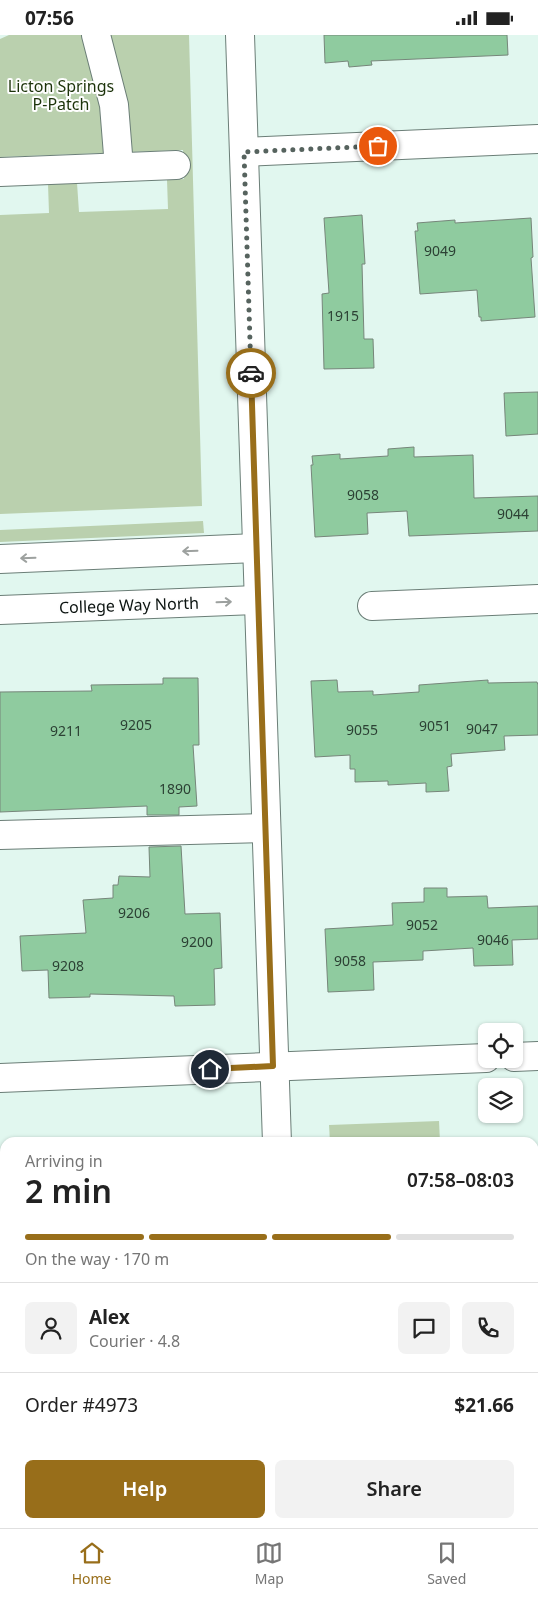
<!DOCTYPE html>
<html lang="en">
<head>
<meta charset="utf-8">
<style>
  body { margin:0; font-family:"Noto Sans",sans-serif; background:#f2f2f2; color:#222; height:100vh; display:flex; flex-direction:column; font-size:19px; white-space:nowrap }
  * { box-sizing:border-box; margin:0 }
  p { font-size:16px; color:#767676 }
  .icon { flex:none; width:28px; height:28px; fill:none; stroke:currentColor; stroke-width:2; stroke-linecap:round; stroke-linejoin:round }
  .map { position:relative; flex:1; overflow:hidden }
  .details { position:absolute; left:0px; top:1102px; width:539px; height:391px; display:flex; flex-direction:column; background:#fff; border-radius:15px 15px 0 0; box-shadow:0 1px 4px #0004 }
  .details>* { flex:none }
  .controls { position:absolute; left:478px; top:988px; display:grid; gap:10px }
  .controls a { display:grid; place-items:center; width:45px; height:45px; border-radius:8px; background:#fff; box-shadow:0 1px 4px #0004; font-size:25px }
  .pin { position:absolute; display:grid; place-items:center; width:42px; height:42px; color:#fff; margin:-21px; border:2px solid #fff; border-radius:50%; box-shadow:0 1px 5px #0007 }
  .courier { position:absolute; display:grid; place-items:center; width:50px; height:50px; margin:-25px; border:4px solid #986e1a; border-radius:50%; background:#fff; color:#222; box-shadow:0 1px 6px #0007 }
  .overview em { font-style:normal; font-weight:600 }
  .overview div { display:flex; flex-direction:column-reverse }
  .overview { display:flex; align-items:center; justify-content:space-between; height:85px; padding:0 25px }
  h1 { font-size:32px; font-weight:600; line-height:38px }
  .bar { display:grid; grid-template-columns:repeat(4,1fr); gap:8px 5px; align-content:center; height:60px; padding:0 25px }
  .bar i { height:6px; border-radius:4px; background:#e0e0e0 }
  .bar .current { background:#986e1a }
  .bar p { grid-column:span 4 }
  .line { display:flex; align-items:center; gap:12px; padding:0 25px; border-top:1px solid #e0e0e0 }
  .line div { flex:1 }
  .round { display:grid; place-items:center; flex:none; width:52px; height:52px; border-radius:8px; background:#f2f2f2 }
  .primary-button { display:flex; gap:10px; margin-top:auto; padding:10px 25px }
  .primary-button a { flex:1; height:58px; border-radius:8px; background:#986e1a; color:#fff; font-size:20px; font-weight:600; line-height:58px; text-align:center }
  .primary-button a+a { background:#f2f2f2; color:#222 }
  .status { display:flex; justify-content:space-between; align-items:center; height:35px; padding:0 25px; background:#fff; direction:ltr }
  .status svg { height:14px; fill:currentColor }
  .menu { display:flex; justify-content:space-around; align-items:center; height:70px; border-top:1px solid #e0e0e0; background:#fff; font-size:14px; color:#767676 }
  .menu a { display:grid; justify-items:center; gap:2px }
  .menu .current { color:#986e1a }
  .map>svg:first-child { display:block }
</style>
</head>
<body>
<div class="status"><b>07:56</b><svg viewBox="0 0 49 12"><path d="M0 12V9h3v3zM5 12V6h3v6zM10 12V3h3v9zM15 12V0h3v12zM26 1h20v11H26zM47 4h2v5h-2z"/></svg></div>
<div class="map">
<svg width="538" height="1493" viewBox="0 0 538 1493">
  <rect width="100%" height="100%" fill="#e1f7ef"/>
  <g fill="#bad0ae">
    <path d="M 9,0 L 189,0 L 202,471 L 0,479 L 0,180 L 49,178 L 48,149 L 77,148 L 79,177 L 168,174 L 167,145 L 184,144 L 183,115 L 0,122 L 0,4 Z"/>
    <path d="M 203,486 L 204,498 L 0,507 L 0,495 Z"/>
    <path d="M 439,1086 L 440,1107 L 330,1107 L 329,1090 Z"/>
  </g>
  <g fill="#8fcb9f" stroke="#76867a">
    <path d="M 324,0 L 507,0 L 508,20 L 371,26 L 372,30 L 349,32 L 348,26 L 325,28 Z"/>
    <path d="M 362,180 L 365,229 L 362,229 L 364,304 L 373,304 L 374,333 L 324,334 L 322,259 L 329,258 L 324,183 Z"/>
    <path d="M 531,183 L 533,222 L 531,223 L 535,282 L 481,286 L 481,282 L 479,282 L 477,255 L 420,259 L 415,196 L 418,196 L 417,188 L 455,185 L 455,188 Z"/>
    <path d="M 538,357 L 538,399 L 506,401 L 504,358 Z"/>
    <path d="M 414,412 L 414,422 L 473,420 L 474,463 L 538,461 L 538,496 L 409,501 L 407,476 L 367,478 L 368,499 L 315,502 L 311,430 L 313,430 L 312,421 L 340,419 L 340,424 L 388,421 L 388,414 Z"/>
    <path d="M 163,643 L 198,643 L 199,710 L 193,710 L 197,771 L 179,772 L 179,780 L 147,780 L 147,771 L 0,777 L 0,657 L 92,656 L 91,650 L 163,649 Z"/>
    <path d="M 337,645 L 338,657 L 373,656 L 373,660 L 419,657 L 419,650 L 488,645 L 488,648 L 537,647 L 538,650 L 538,700 L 504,701 L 505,715 L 451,719 L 452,731 L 447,732 L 449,756 L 426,757 L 426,748 L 388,750 L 388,746 L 355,747 L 355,734 L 350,734 L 350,720 L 315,722 L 311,646 Z"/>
    <path d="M 181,811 L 185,879 L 220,878 L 222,933 L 214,934 L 215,970 L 175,971 L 174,961 L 90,959 L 90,962 L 49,963 L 48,935 L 22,936 L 20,901 L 86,898 L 83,865 L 113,863 L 113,850 L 118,850 L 119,841 L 150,842 L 149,812 Z"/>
    <path d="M 424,853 L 447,853 L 447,862 L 487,861 L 488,873 L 538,871 L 538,904 L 512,905 L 513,930 L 474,931 L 473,913 L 423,916 L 423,925 L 373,927 L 374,955 L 328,957 L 325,894 L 393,890 L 392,868 L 424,867 Z"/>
  </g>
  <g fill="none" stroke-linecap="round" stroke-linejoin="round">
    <defs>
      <g id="minor">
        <path d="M 96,0 L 114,70 L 119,132"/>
        <path d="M 240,0 L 277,1108"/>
        <path d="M 244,117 L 538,104"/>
        <path d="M 0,137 L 176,130"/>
        <path d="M 0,524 L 257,513"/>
        <path d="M 372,571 L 538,564"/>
        <path d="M 0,575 L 258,565"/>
        <path d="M 0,800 L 265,793"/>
        <path d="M 514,1022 L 538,1021"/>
        <path d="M 0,1043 L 486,1023"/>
        <path d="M 0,1423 L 5,1423"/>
        <path d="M 291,1489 L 291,1493"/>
        <path d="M 382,1489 L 382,1493"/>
      </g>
    </defs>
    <use href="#minor" stroke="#6b7e77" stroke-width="30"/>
    <use href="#minor" stroke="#fff" stroke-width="28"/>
  </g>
  <defs><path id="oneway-shaft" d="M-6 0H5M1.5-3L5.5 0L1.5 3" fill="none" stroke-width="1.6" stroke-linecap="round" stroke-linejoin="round" transform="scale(1.25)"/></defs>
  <g stroke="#9da19f">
    <use href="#oneway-shaft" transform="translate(190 516) rotate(178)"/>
    <use href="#oneway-shaft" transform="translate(28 523) rotate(178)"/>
    <use href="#oneway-shaft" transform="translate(224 567) rotate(-2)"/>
  </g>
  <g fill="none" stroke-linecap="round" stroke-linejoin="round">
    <path stroke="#56635e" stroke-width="5" stroke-dasharray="0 9" d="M 251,338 L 244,117 L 378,111"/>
    <path stroke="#986e1a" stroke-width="6" d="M 210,1034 L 273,1031 L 251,338"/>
  </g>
  <g text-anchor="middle" stroke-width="4" stroke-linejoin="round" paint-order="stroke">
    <g font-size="14" fill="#2c4134">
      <text x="440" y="221">9049</text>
      <text x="343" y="286">1915</text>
      <text x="363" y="465">9058</text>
      <text x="513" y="484">9044</text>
      <text x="136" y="695">9205</text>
      <text x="435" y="696">9051</text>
      <text x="482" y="699">9047</text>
      <text x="362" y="700">9055</text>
      <text x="66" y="701">9211</text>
      <text x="175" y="759">1890</text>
      <text x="134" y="883">9206</text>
      <text x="422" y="895">9052</text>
      <text x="493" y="910">9046</text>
      <text x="197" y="912">9200</text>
      <text x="350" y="931">9058</text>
      <text x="68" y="936">9208</text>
    </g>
    <g font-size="16" fill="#1c330a" stroke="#fefefe">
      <text x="61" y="57">Licton Springs<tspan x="61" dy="18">P-Patch</tspan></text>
    </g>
    <g font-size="16" fill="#0b1310" stroke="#fefefe">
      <text transform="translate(129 570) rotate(-2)" y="6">College Way North</text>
    </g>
  </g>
</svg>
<div class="controls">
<a><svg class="icon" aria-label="locate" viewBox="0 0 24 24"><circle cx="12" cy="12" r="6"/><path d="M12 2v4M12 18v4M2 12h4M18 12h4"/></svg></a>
<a><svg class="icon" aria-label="layers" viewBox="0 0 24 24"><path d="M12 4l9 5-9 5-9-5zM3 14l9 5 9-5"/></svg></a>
</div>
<div class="pin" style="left:378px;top:111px;background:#ea580c"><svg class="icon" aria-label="bag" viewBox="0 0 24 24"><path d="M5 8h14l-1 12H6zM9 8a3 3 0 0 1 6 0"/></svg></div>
<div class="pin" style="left:210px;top:1034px;background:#1f2937"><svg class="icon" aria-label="home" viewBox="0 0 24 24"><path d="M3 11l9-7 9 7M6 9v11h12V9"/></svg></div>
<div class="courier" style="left:251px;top:338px"><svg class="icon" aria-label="car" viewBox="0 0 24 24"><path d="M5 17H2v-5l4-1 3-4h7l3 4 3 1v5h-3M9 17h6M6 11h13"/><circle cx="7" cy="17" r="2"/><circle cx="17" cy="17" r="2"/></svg></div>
<section class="details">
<div class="overview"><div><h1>2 min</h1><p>Arriving in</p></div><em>07:58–08:03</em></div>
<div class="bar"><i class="current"></i><i class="current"></i><i class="current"></i><i></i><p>On the way · 170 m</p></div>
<div class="line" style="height:90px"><a class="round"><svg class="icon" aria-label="person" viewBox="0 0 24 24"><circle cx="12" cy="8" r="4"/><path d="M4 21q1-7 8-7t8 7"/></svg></a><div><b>Alex</b><p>Courier · 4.8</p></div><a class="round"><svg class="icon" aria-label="chat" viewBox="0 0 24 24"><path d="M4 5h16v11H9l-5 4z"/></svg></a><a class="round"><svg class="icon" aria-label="phone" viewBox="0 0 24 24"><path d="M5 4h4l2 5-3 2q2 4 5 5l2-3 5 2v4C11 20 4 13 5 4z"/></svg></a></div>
<div class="line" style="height:65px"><div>Order #4973</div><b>$21.66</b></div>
<div class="primary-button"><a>Help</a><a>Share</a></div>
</section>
</div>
<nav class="menu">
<a class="current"><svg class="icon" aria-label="home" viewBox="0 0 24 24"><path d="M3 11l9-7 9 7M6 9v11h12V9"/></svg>Home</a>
<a><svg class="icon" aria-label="map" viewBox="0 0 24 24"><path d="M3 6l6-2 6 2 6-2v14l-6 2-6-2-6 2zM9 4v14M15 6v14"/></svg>Map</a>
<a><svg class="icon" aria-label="saved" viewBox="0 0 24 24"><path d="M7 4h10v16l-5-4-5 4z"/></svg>Saved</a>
</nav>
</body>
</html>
